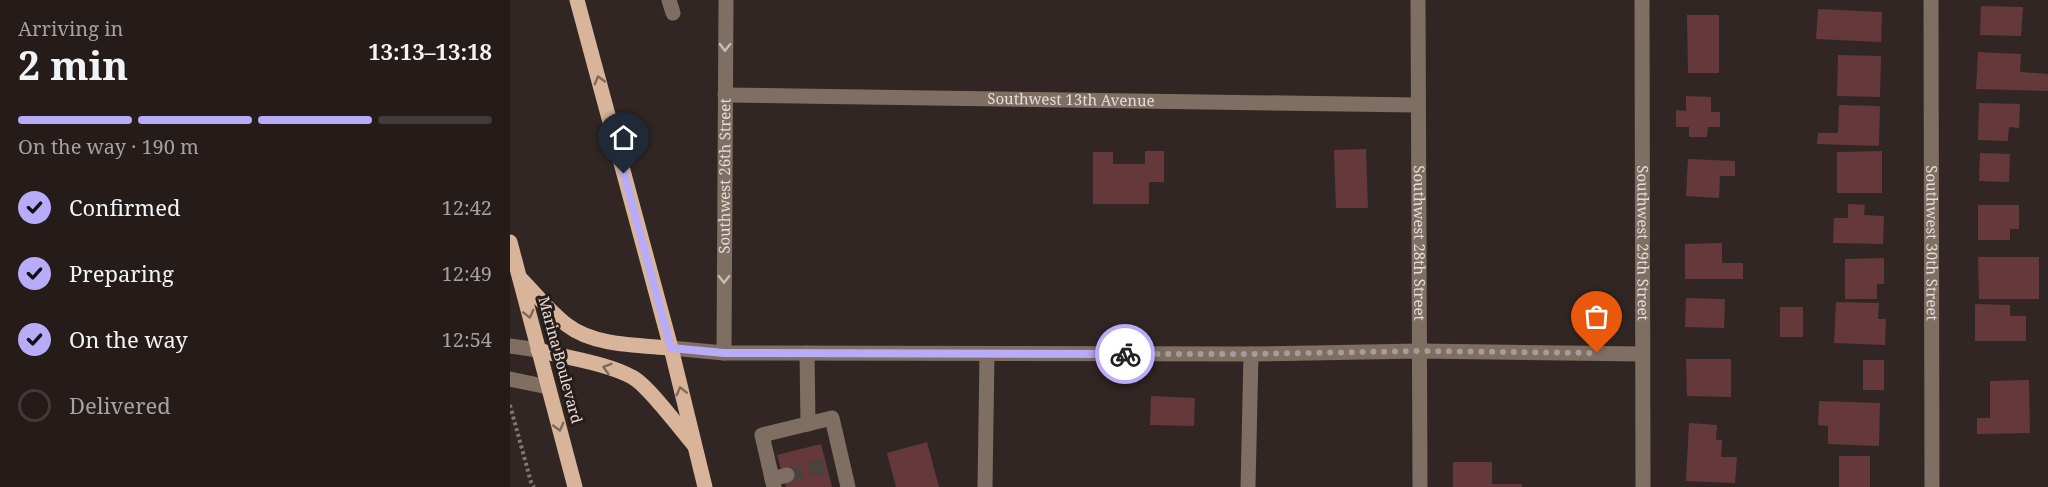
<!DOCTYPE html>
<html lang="en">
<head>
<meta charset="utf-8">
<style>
  body { margin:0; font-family:"Noto Serif",serif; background:#312927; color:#f1f3f6; height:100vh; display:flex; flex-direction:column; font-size:22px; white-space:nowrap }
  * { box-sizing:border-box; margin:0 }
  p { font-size:20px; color:#a3a1a2 }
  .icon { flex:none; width:33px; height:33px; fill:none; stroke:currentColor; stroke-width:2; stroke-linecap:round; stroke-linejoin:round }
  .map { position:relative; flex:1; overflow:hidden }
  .side { display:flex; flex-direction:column; background:#251c1a; width:510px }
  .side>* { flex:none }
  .pin { position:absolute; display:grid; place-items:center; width:51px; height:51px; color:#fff; margin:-62px -26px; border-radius:50% 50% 50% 0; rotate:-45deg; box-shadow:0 0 6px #0007 }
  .pin .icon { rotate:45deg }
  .courier { position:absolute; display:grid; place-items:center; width:60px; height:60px; margin:-30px; border:4px solid #b8abf7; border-radius:50%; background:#fff; color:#222; box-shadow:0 2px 8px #0007 }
  .summary em { font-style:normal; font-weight:700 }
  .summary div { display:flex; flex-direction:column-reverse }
  .summary { display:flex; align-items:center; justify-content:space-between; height:102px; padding:0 18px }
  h1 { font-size:39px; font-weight:700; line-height:45px }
  .bar { display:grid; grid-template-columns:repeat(4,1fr); gap:9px 6px; align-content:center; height:72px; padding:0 18px }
  .bar i { height:8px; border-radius:4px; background:#423a39 }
  .bar .current { background:#b8abf7 }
  .bar p { grid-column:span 4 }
  ol { padding:0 18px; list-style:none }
  li { display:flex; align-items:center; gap:18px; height:66px }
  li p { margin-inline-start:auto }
  li .icon { padding:6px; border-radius:50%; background:#b8abf7; color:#111; stroke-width:4 }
  li:last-child { color:#a3a1a2 }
  li i { width:33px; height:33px; border:3px solid #423a39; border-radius:50% }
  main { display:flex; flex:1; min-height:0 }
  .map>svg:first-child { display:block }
</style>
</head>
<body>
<main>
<section class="side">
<div class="summary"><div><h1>2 min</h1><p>Arriving in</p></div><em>13:13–13:18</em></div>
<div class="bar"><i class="current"></i><i class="current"></i><i class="current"></i><i></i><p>On the way · 190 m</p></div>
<ol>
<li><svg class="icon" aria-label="check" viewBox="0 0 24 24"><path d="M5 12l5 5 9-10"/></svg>Confirmed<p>12:42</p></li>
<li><svg class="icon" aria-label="check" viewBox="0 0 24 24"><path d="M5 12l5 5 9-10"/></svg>Preparing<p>12:49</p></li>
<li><svg class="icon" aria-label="check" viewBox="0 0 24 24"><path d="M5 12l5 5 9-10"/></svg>On the way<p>12:54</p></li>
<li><i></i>Delivered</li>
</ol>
</section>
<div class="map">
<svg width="1538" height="487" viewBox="0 0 1538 487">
  <rect width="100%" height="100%" fill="#312623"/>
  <g fill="#65393b">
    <path d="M 1471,6 L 1513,7 L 1511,36 L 1470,35 Z"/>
    <path d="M 1308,9 L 1372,12 L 1371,42 L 1306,39 Z"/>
    <path d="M 1177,15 L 1209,15 L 1209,73 L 1178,73 Z"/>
    <path d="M 1468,52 L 1511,54 L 1510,72 L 1538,74 L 1538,91 L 1466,89 Z"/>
    <path d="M 1328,55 L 1371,56 L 1370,97 L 1327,96 Z"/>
    <path d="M 1176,96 L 1201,97 L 1201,112 L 1210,112 L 1210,127 L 1198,127 L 1197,137 L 1179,137 L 1179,127 L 1166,127 L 1166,110 L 1176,111 Z"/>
    <path d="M 1469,103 L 1510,104 L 1509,128 L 1499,127 L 1498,141 L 1468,140 Z"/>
    <path d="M 1329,105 L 1370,106 L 1369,146 L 1307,144 L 1308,133 L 1328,133 Z"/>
    <path d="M 856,149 L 858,208 L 826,208 L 824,150 Z"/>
    <path d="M 635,151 L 654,151 L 654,182 L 639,182 L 639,204 L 583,204 L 583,152 L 603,152 L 603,164 L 635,164 Z"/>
    <path d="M 1372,151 L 1372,193 L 1327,193 L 1327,152 Z"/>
    <path d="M 1470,153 L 1500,154 L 1499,182 L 1469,181 Z"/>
    <path d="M 1178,159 L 1225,161 L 1225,176 L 1210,176 L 1209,198 L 1176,196 Z"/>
    <path d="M 1338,204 L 1355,205 L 1354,215 L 1374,216 L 1373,244 L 1323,243 L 1324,218 L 1338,218 Z"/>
    <path d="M 1468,205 L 1509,205 L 1509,229 L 1500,229 L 1500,240 L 1468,240 Z"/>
    <path d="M 1212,243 L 1212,263 L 1233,263 L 1233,279 L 1175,279 L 1175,244 Z"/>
    <path d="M 1468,257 L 1529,257 L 1529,299 L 1469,299 Z"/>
    <path d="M 1374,258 L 1374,284 L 1367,284 L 1367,299 L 1335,299 L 1335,259 Z"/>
    <path d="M 1176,298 L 1215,299 L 1214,328 L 1175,327 Z"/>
    <path d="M 1326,302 L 1369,303 L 1368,319 L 1376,319 L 1375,345 L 1324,343 Z"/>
    <path d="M 1465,304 L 1500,305 L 1500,316 L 1516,316 L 1516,341 L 1465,341 Z"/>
    <rect x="1270" y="307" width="23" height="30"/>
    <path d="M 1176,359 L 1221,359 L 1221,397 L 1177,396 Z"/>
    <rect x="1353" y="360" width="21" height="30"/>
    <path d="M 1519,380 L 1520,433 L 1467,434 L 1467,418 L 1480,418 L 1480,381 Z"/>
    <path d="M 641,396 L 685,398 L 684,426 L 640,425 Z"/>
    <path d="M 1309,401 L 1370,403 L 1369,446 L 1318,444 L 1318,426 L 1308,425 Z"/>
    <path d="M 1179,423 L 1207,425 L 1206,440 L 1212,440 L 1211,457 L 1227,457 L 1225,483 L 1176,481 Z"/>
    <path d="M 417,442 L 429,487 L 386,487 L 377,453 Z"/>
    <path d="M 311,444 L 322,487 L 276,487 L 267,455 Z"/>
    <rect x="1329" y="456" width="31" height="31"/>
    <path d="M 943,462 L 982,462 L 982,484 L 1012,484 L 1012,487 L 943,487 Z"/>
  </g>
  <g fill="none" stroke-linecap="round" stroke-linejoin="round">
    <path stroke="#4c413f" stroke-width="15" stroke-dasharray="15 8" stroke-linecap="butt" d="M 277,475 L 319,465"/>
    <path stroke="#807674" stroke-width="4" stroke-dasharray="3 3" stroke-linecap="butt" d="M 0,405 L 21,482 L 24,487"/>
    <g stroke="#7f6e62" stroke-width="15">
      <path d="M 159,0 L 163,13"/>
      <path id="s1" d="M 908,0 L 910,487"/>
      <path id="s2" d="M 1132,0 L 1133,487"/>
      <path id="s3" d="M 1421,0 L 1422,487"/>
      <path id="s4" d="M 215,95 L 907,105"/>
      <path d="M 0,346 L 28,350"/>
      <path d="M 161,348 L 214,353 L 741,354 L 910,351 L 1132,354"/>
      <path id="s5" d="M 214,353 L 216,0"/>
      <path d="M 297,353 L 298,424"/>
      <path d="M 0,379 L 38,387"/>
      <path d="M 262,479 L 277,475"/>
      <path d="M 264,487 L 252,435 L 322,418 L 338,487"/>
      <path d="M 475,487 L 477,354"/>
      <path d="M 738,487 L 741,354"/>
    </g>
    <g stroke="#d7b49a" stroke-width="15">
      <path d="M 67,0 L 161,348 L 195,487"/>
      <path d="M 0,242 L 65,487"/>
      <path d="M 10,278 C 25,293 40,312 57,325 C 84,346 128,345 161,348"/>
      <path d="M 28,350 C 57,358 97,363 122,377 C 138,385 170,429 184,445"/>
    </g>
  </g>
  <defs><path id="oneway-chevron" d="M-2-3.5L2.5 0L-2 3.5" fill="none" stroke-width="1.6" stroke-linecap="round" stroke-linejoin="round" transform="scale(1.5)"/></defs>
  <g stroke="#c6bcb7">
    <use href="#oneway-chevron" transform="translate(215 47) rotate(91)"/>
    <use href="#oneway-chevron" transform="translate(214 279) rotate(90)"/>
  </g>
  <g stroke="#7f685a">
    <use href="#oneway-chevron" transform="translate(89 80) rotate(-105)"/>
    <use href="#oneway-chevron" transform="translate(19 314) rotate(76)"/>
    <use href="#oneway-chevron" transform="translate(97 368) rotate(-164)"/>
    <use href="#oneway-chevron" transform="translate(171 391) rotate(-104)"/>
    <use href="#oneway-chevron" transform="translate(49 427) rotate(75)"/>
  </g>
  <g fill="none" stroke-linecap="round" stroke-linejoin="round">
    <path stroke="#a69d9b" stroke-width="6" stroke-dasharray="0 10.8" d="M 615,354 L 741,354 L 910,351 L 1087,353"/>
    <path stroke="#b8abf7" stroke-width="8" d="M 114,174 L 161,348 L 214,353 L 615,354"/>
  </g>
  <g text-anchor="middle" stroke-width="6" stroke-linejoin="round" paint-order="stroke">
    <g font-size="15" fill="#e5dddb" stroke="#271c19">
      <text dy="5" stroke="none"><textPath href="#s4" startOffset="346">Southwest 13th Avenue</textPath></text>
      <text dy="5" stroke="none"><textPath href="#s5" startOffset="177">Southwest 26th Street</textPath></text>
      <text dy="5" stroke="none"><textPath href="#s1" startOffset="243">Southwest 28th Street</textPath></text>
      <text dy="5" stroke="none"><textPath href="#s2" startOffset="243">Southwest 29th Street</textPath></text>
      <text dy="5" stroke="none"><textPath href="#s3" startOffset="243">Southwest 30th Street</textPath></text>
      <text transform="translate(50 360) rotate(75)" y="5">Marina Boulevard</text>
    </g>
  </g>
</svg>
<div class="pin" style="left:1087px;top:353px;background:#ea580c"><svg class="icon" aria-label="bag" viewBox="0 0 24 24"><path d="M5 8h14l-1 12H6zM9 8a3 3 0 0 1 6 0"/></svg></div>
<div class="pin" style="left:114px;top:174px;background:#1f2937"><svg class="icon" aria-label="home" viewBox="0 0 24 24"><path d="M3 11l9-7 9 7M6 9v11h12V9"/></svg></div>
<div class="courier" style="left:615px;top:354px"><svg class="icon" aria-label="bike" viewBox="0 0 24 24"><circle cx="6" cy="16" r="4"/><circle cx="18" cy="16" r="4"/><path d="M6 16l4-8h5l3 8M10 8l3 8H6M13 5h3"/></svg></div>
</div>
</main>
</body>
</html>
